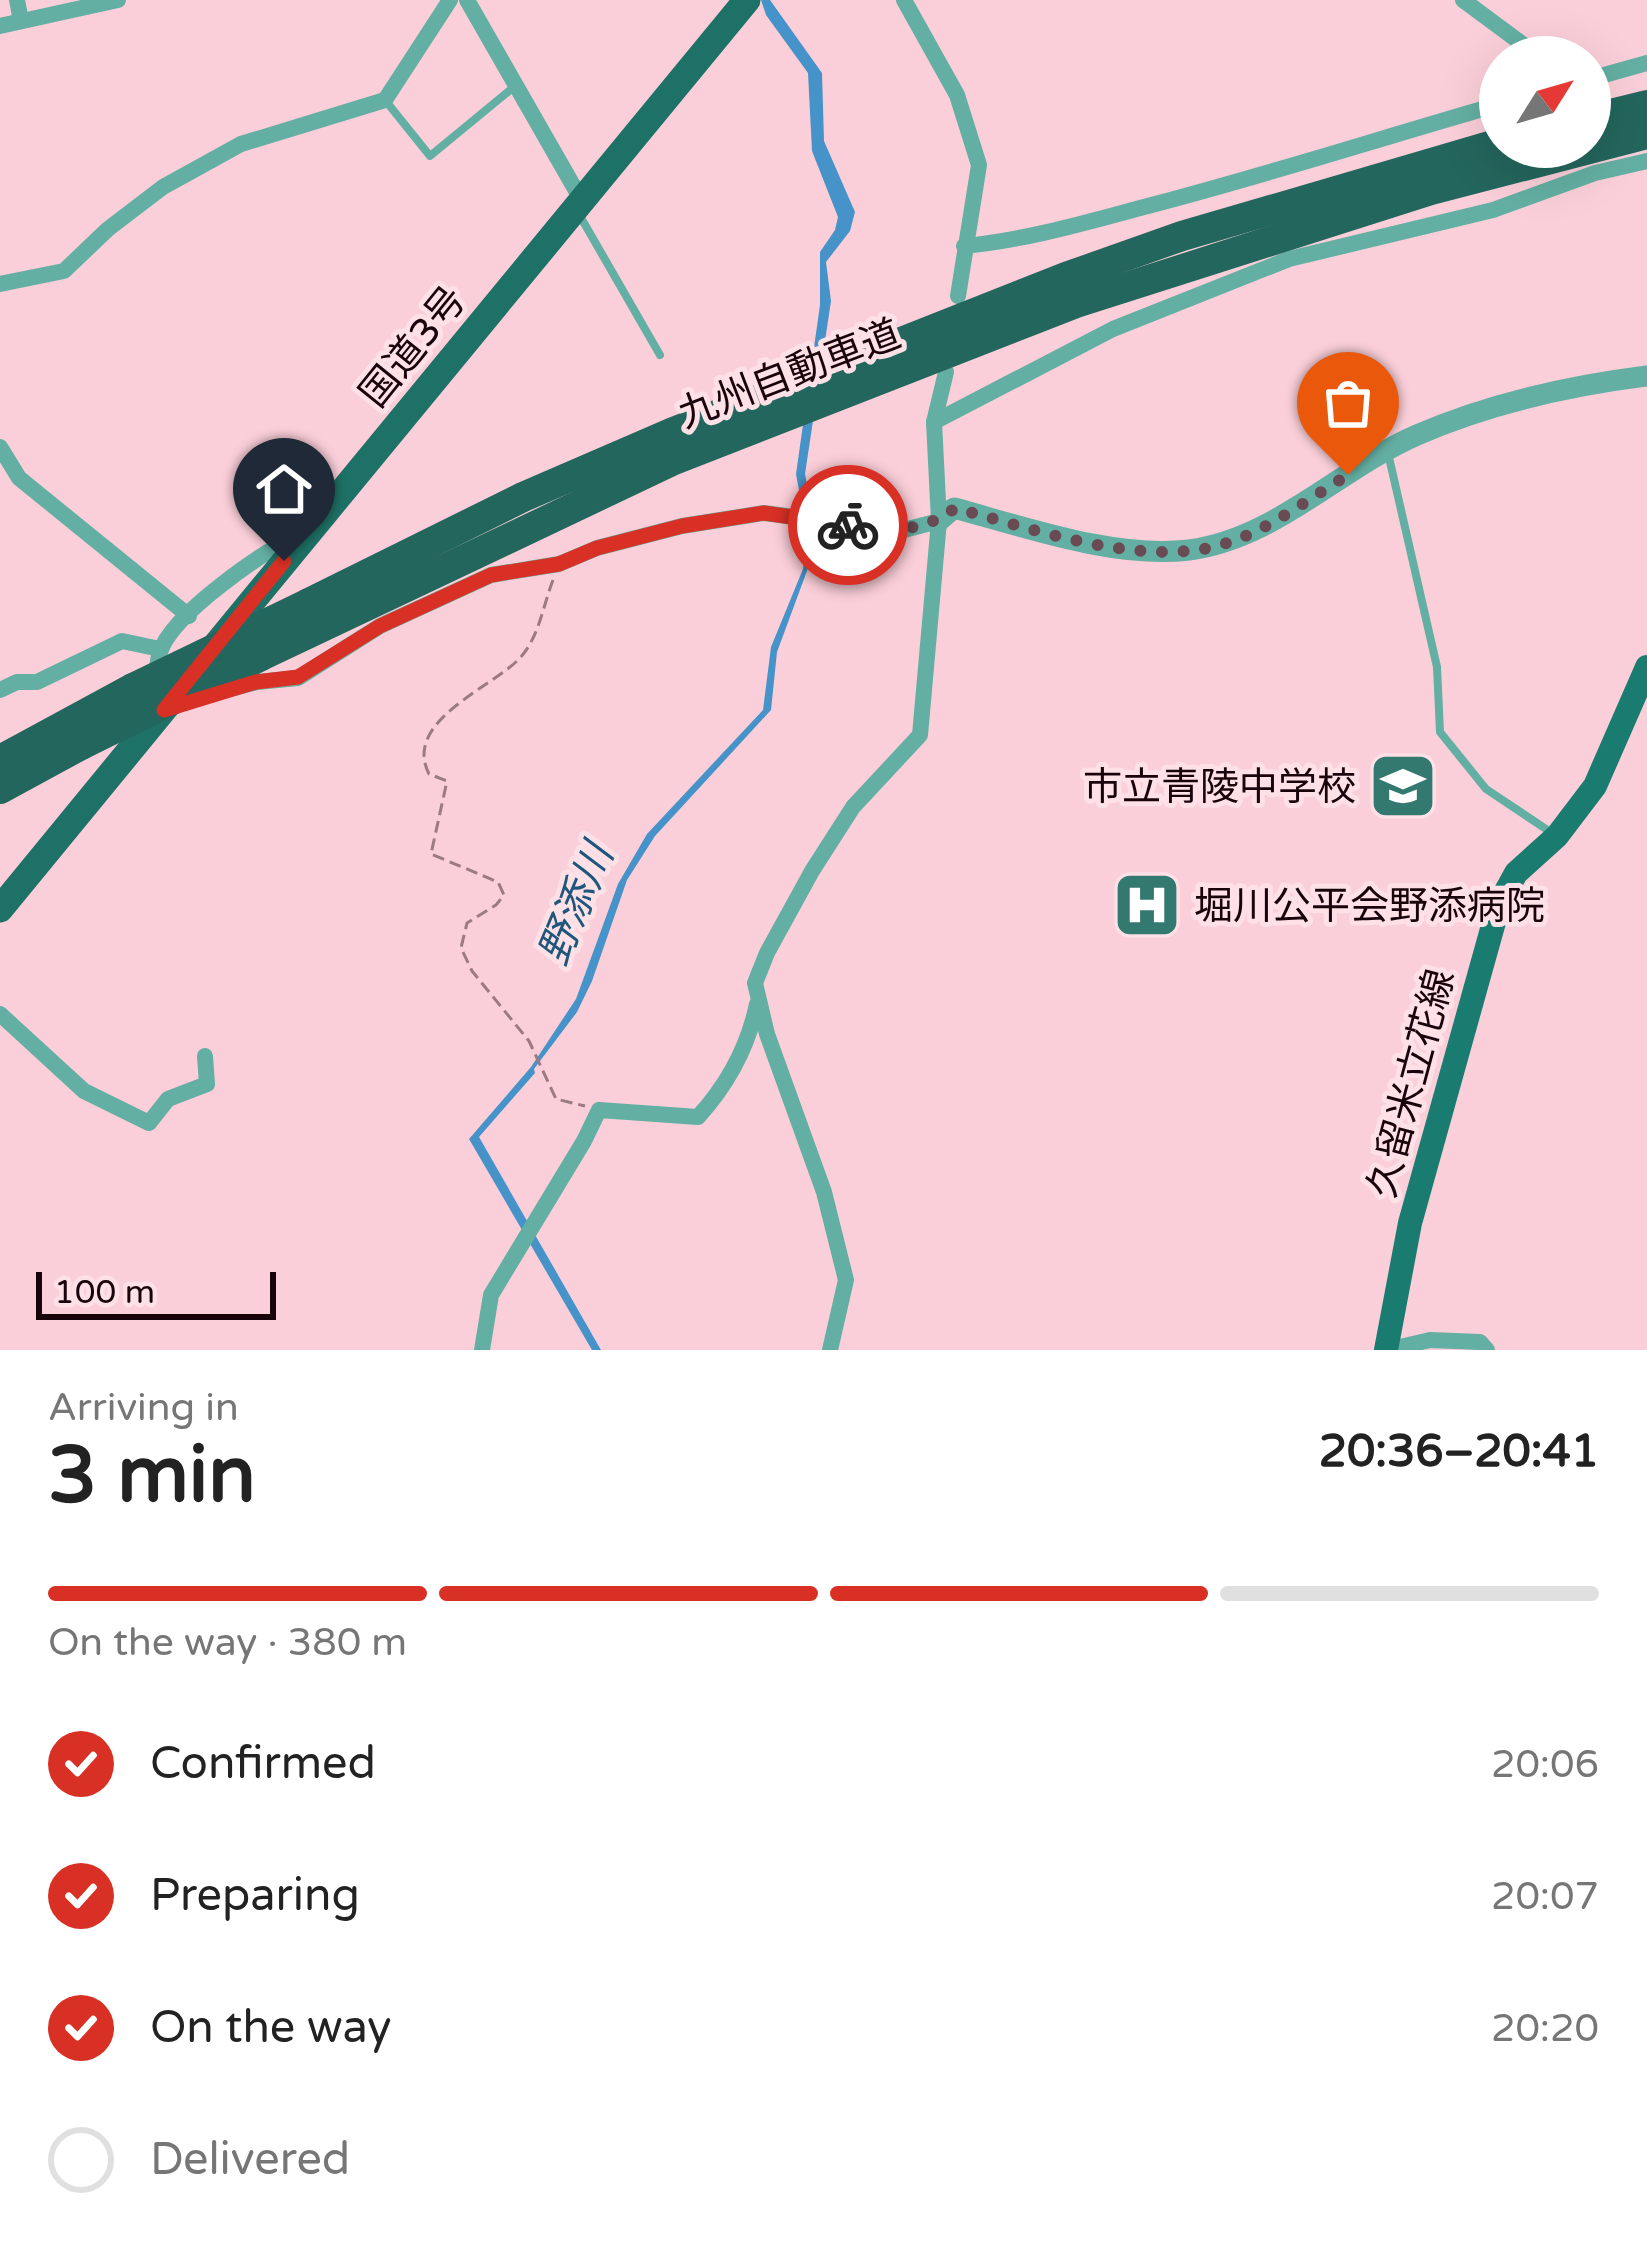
<!DOCTYPE html>
<html lang="en">
<head>
<meta charset="utf-8">
<style>
  body { margin:0; font-family:"Varela Round","Noto Sans JP",sans-serif; background:#f2f2f2; color:#222; height:100vh; display:flex; flex-direction:column; font-size:45px; white-space:nowrap }
  * { box-sizing:border-box; margin:0 }
  p { font-size:39px; color:#767676 }
  .icon { flex:none; width:66px; height:66px; fill:none; stroke:currentColor; stroke-width:2; stroke-linecap:round; stroke-linejoin:round }
  .map { position:relative; height:1350px; overflow:hidden }
  .side { display:flex; flex-direction:column; background:#fff; flex:1 }
  .side>* { flex:none }
  .needle { width:78px; rotate:53deg }
  .buttons { position:absolute; left:1479px; top:36px; display:grid; gap:24px }
  .buttons a { display:grid; place-items:center; width:132px; height:132px; border-radius:50%; background:#fff; box-shadow:0 12px 48px #0002; font-size:60px }
  .scale { position:absolute; left:36px; bottom:30px; width:240px; box-sizing:border-box; padding-left:12px; border:6px solid #1a040b; border-top:0; font-size:33px; line-height:42px; white-space:nowrap; color:#1a040b; -webkit-text-stroke:9px #fee0e7; paint-order:stroke }
  .pin { position:absolute; display:grid; place-items:center; width:102px; height:102px; color:#fff; margin:-123px -51px; border-radius:50% 50% 50% 0; rotate:-45deg; box-shadow:0 0 12px #0007 }
  .pin .icon { rotate:45deg }
  .courier { position:absolute; display:grid; place-items:center; width:120px; height:120px; margin:-60px; border:9px solid #d93025; border-radius:50%; background:#fff; color:#222; box-shadow:0 3px 15px #0007 }
  .overview em { font-style:normal; font-weight:700 }
  .overview div { display:flex; flex-direction:column-reverse }
  .overview { display:flex; align-items:center; justify-content:space-between; height:204px; padding:0 48px }
  h1 { font-size:78px; font-weight:700; line-height:90px }
  .bar { display:grid; grid-template-columns:repeat(4,1fr); gap:18px 12px; align-content:center; height:144px; padding:0 48px }
  .bar i { height:15px; border-radius:9px; background:#e0e0e0 }
  .bar .selected { background:#d93025 }
  .bar p { grid-column:span 4 }
  ol { padding:0 48px; list-style:none }
  li { display:flex; align-items:center; gap:36px; height:132px }
  li p { margin-inline-start:auto }
  li .icon { padding:12px; border-radius:50%; background:#d93025; color:#fff; stroke-width:4 }
  li:last-child { color:#767676 }
  li i { width:66px; height:66px; border:6px solid #e0e0e0; border-radius:50% }
  .map>svg:first-child { display:block }
</style>
</head>
<body>
<div class="map">
<svg width="1647" height="1350" viewBox="0 0 1647 1350">
  <rect width="100%" height="100%" fill="#fbcfd9"/>
  <path fill="#4593c9" d="M 761,0 L 770,0 L 822,73 L 824,141 L 855,212 L 850,231 L 826,262 L 831,301 L 805,474 L 813,515 L 814,552 L 777,652 L 771,710 L 655,836 L 627,880 L 592,981 L 577,1012 L 534,1069 L 535,1073 L 479,1137 L 601,1350 L 592,1350 L 469,1139 L 531,1067 L 576,999 L 618,884 L 647,834 L 763,710 L 771,647 L 803,569 L 807,533 L 796,474 L 820,305 L 820,252 L 835,230 L 838,217 L 812,151 L 808,73 L 766,15 Z"/>
  <g fill="none" stroke-linecap="round" stroke-linejoin="round">
    <path stroke="#9c7a82" stroke-width="3" stroke-dasharray="12 6" stroke-linecap="butt" d="M 553,580 C 543,606 539,637 520,658 C 492,688 402,721 429,774 L 447,781 L 431,854 L 498,882 L 504,895 L 496,905 L 467,923 L 461,948 L 472,971 L 529,1041 L 556,1099 L 585,1106"/>
    <g stroke="#64afa3" stroke-width="8">
      <path d="M 385,100 L 430,156 L 515,86"/>
      <path d="M 580,216 L 660,355"/>
      <path d="M 1388,453 L 1437,667 L 1440,732 L 1486,789 L 1555,835"/>
    </g>
    <g stroke="#64afa3" stroke-width="16">
      <path d="M 17,0 L 21,21"/>
      <path d="M 467,0 L 582,201"/>
      <path d="M 904,0 L 957,95 L 979,165 L 958,296"/>
      <path d="M 1463,0 L 1540,57"/>
      <path d="M 0,26 L 118,0"/>
      <path d="M 1590,79 L 1647,63"/>
      <path d="M 964,246 C 1026,240 1084,223 1144,207 C 1264,176 1381,138 1500,104"/>
      <path d="M 0,284 L 64,271 L 108,229 L 163,187 L 241,144 L 385,100 L 450,0"/>
      <path d="M 934,422 L 1113,329 L 1289,259 L 1493,210 L 1595,173 L 1647,161"/>
      <path d="M 0,447 L 19,478 L 189,616"/>
      <path d="M 155,681 C 157,672 157,661 160,652 C 173,613 262,553 299,534"/>
      <path d="M 0,690 L 17,682 L 37,682 L 122,641 L 160,649"/>
      <path d="M 210,694 L 257,682 L 298,678 L 380,626 L 491,575 L 559,564 L 597,548 L 682,526 L 764,513 L 900,531 L 939,521"/>
      <path d="M 0,1014 L 84,1091 L 149,1123 L 168,1099 L 207,1084 L 205,1056"/>
      <path d="M 482,1350 L 491,1295 L 584,1141 L 599,1110 L 698,1117 C 728,1084 748,1047 757,1004"/>
      <path d="M 830,1350 L 846,1280 L 824,1192 L 767,1034 L 755,983 L 767,953 L 812,871 L 853,807 L 920,735 L 939,521 L 934,422 L 946,372"/>
      <path d="M 1387,1350 L 1430,1340 L 1480,1342 L 1487,1350"/>
    </g>
    <path stroke="#64afa3" stroke-width="21" d="M 939,521 L 954,508 C 1025,527 1116,559 1189,550 C 1275,539 1339,469 1417,435 C 1491,403 1567,386 1647,376"/>
    <path stroke="#1a7c70" stroke-width="24" d="M 1386,1350 L 1410,1223 L 1499,904 L 1516,873 L 1557,836 L 1595,786 L 1647,667"/>
    <g stroke="#1e7166" stroke-width="27">
      <path d="M 212,650 L 747,0"/>
      <path d="M 0,909 L 169,703"/>
    </g>
    <g stroke="#23665d" stroke-width="30">
      <path d="M 1590,119 L 1647,105"/>
      <path d="M 309,603 L 523,497 L 671,433 L 1066,277 L 1182,236 L 1500,143"/>
      <path d="M 261,656 L 674,460 L 1076,303 L 1431,190 L 1647,134"/>
      <path d="M 0,760 L 133,688"/>
      <path d="M 0,789 L 81,745"/>
    </g>
    <g stroke="#23665d" stroke-width="30">
      <path d="M 133,688 L 309,603"/>
      <path d="M 81,745 L 261,656"/>
    </g>
  </g>
  <g fill="none" stroke-linecap="round" stroke-linejoin="round">
    <path stroke="#694b53" stroke-width="12" stroke-dasharray="0 21.6" d="M 848,525 C 887,531 921,534 955,508 C 1033,529 1147,570 1227,543 C 1270,529 1310,498 1348,475"/>
    <path stroke="#d93025" stroke-width="15" d="M 284,561 L 164,710 L 256,682 L 298,677 L 380,626 L 491,575 L 559,564 L 597,548 L 682,526 L 764,513 L 848,525"/>
  </g>
  <defs>
    <symbol id="school-square" viewBox="-11 -11 22 22"><rect x="-9" y="-9" width="18" height="18" rx="4" fill="#34796f" stroke="#fee0e7"/><path d="M0-5L7-2L0 1L-7-2ZM-4 1L0 2.5L4 1V4Q0 6-4 4Z" fill="#fff"/></symbol>
    <symbol id="hospital-square" viewBox="-11 -11 22 22"><rect x="-9" y="-9" width="18" height="18" rx="4" fill="#34796f" stroke="#fee0e7"/><path d="M-5-5h3v3.5h4V-5h3V5h-3V1.5h-4V5h-3Z" fill="#fff"/></symbol>
  </defs>
  <g fill-rule="evenodd">
    <use href="#school-square" x="1365" y="748" width="76" height="76"/>
    <use href="#hospital-square" x="1109" y="867" width="76" height="76"/>
  </g>
  <g text-anchor="middle" stroke-width="10" stroke-linejoin="round" paint-order="stroke">
    <g font-size="39" fill="#1a040b" stroke="#fee0e7">
      <text transform="translate(412 346) rotate(-51)" y="14">国道3号</text>
      <text transform="translate(789 373) rotate(-21)" y="14">九州自動車道</text>
      <text transform="translate(1410 1083) rotate(-75)" y="14">久留米立花線</text>
    </g>
    <g font-size="39" fill="#1a040b" stroke="#fee0e7" text-anchor="end">
      <text x="1356" y="800">市立青陵中学校</text>
      <text x="1194" y="919" text-anchor="start">堀川公平会野添病院</text>
    </g>
    <g font-size="42" font-style="italic" fill="#1e567c" stroke="#fee0e7">
      <text transform="translate(575 904) rotate(-67)" y="15">野添川</text>
    </g>
  </g>
</svg>
<div class="buttons">
<a><svg class="needle" viewBox="-14 -14 28 28"><path d="M0-13l5 13h-10z" fill="#e53935"/><path d="M0 13l5-13h-10z" fill="#767676"/></svg></a>
</div>
<div class="scale">100 m</div>
<div class="pin" style="left:1348px;top:475px;background:#ea580c"><svg class="icon" aria-label="bag" viewBox="0 0 24 24"><path d="M5 8h14l-1 12H6zM9 8a3 3 0 0 1 6 0"/></svg></div>
<div class="pin" style="left:284px;top:561px;background:#1f2937"><svg class="icon" aria-label="home" viewBox="0 0 24 24"><path d="M3 11l9-7 9 7M6 9v11h12V9"/></svg></div>
<div class="courier" style="left:848px;top:525px"><svg class="icon" aria-label="bike" viewBox="0 0 24 24"><circle cx="6" cy="16" r="4"/><circle cx="18" cy="16" r="4"/><path d="M6 16l4-8h5l3 8M10 8l3 8H6M13 5h3"/></svg></div>
</div>
<section class="side">
<div class="overview"><div><h1>3 min</h1><p>Arriving in</p></div><em>20:36–20:41</em></div>
<div class="bar"><i class="selected"></i><i class="selected"></i><i class="selected"></i><i></i><p>On the way · 380 m</p></div>
<ol>
<li><svg class="icon" aria-label="check" viewBox="0 0 24 24"><path d="M5 12l5 5 9-10"/></svg>Confirmed<p>20:06</p></li>
<li><svg class="icon" aria-label="check" viewBox="0 0 24 24"><path d="M5 12l5 5 9-10"/></svg>Preparing<p>20:07</p></li>
<li><svg class="icon" aria-label="check" viewBox="0 0 24 24"><path d="M5 12l5 5 9-10"/></svg>On the way<p>20:20</p></li>
<li><i></i>Delivered</li>
</ol>
</section>
</body>
</html>
